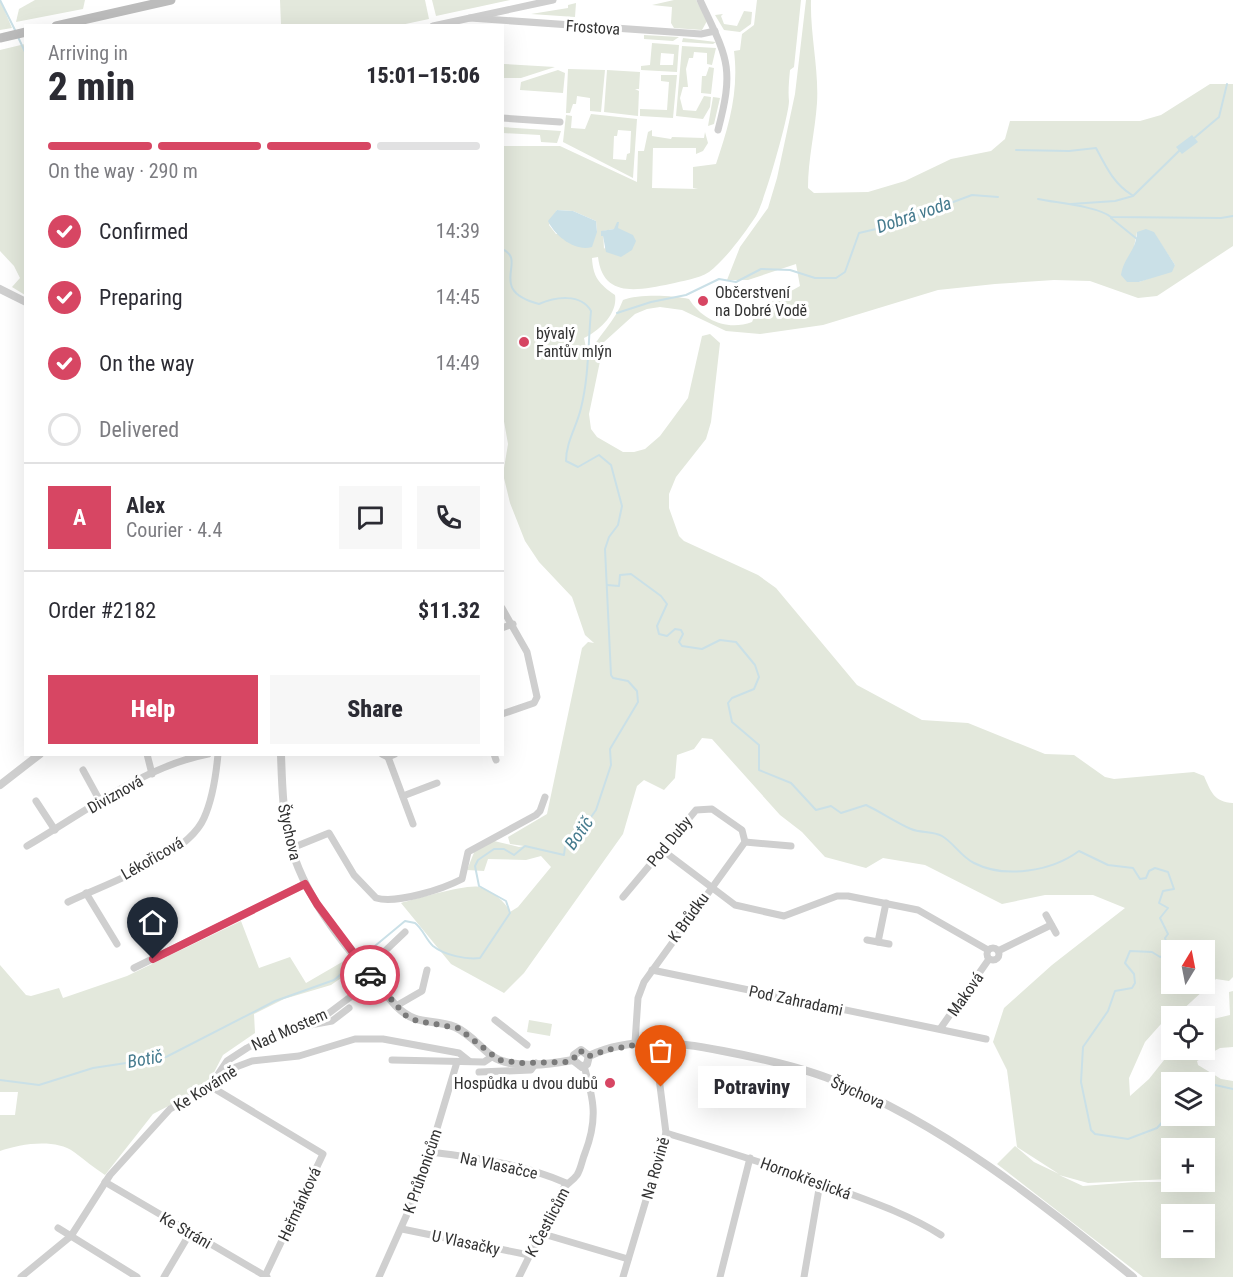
<!DOCTYPE html>
<html lang="en">
<head>
<meta charset="utf-8">
<style>
  body { margin:0; font-family:"Roboto Condensed",sans-serif; background:#f7f7f7; color:#2b2b33; height:100vh; display:flex; flex-direction:column; font-size:22px; white-space:nowrap }
  * { box-sizing:border-box; margin:0 }
  p { font-size:20px; color:#7c7c81 }
  .icon { flex:none; width:33px; height:33px; fill:none; stroke:currentColor; stroke-width:2; stroke-linecap:round; stroke-linejoin:round }
  .map { position:relative; flex:1; overflow:hidden }
  .side { position:absolute; left:24px; top:24px; width:480px; height:732px; display:flex; flex-direction:column; background:#fff; border-radius:0px; box-shadow:0 6px 24px #0002 }
  .side>* { flex:none }
  .needle { width:39px; rotate:10deg }
  .tools { position:absolute; left:1161px; top:940px; display:grid; gap:12px }
  .tools a { display:grid; place-items:center; width:54px; height:54px; border-radius:0px; background:#fff; box-shadow:0 6px 24px #0002; font-size:30px }
  .pin { position:absolute; display:grid; place-items:center; width:51px; height:51px; color:#fff; margin:-62px -26px; border-radius:50% 50% 50% 0; rotate:-45deg; box-shadow:0 0 6px #0007 }
  .pin .icon { rotate:45deg }
  .courier { position:absolute; display:grid; place-items:center; width:60px; height:60px; margin:-30px; border:4px solid #d74663; border-radius:50%; background:#fff; color:#222; box-shadow:0 2px 8px #0007 }
  .bubble { position:absolute; height:42px; border-radius:0px; background:#fff; box-shadow:0 6px 24px #0002; font-size:20px; font-weight:800; line-height:42px; text-align:center }
  .overview em { font-style:normal; font-weight:800 }
  .overview div { display:flex; flex-direction:column-reverse }
  .overview { display:flex; align-items:center; justify-content:space-between; height:102px; padding:0 24px }
  h1 { font-size:39px; font-weight:800; line-height:45px }
  .bar { display:grid; grid-template-columns:repeat(4,1fr); gap:9px 6px; align-content:center; height:72px; padding:0 24px }
  .bar i { height:8px; border-radius:4px; background:#e1e1e2 }
  .bar .current { background:#d74663 }
  .bar p { grid-column:span 4 }
  .line { display:flex; align-items:center; gap:15px; padding:0 24px; border-top:2px solid #e1e1e2 }
  .line div { flex:1 }
  .round { display:grid; place-items:center; flex:none; width:63px; height:63px; border-radius:0px; background:#f7f7f7 }
  ol { padding:0 24px; list-style:none }
  li { display:flex; align-items:center; gap:18px; height:66px }
  li p { margin-inline-start:auto }
  li .icon { padding:6px; border-radius:50%; background:#d74663; color:#fff; stroke-width:4 }
  li:last-child { color:#7c7c81 }
  li i { width:33px; height:33px; border:3px solid #e1e1e2; border-radius:50% }
  .button { display:flex; gap:12px; margin-top:auto; padding:12px 24px }
  .button a { flex:1; height:69px; border-radius:0px; background:#d74663; color:#fff; font-size:24px; font-weight:800; line-height:69px; text-align:center }
  .button a+a { background:#f7f7f7; color:#2b2b33 }
  .map>svg:first-child { display:block }
</style>
</head>
<body>
<div class="map">
<svg width="1233" height="1277" viewBox="0 0 1233 1277">
  <rect width="100%" height="100%" fill="#fff"/>
  <g fill="#e3e8dc" fill-rule="evenodd">
    <path d="M 0,0 L 12,28 L 0,30 Z"/>
    <path d="M 35,0 L 85,0 L 83,9 L 16,22 L 19,9 Z"/>
    <path d="M 280,0 L 425,0 L 429,19 L 396,26 L 281,25 Z"/>
    <path d="M 432,0 L 510,0 L 436,16 Z"/>
    <path d="M 674,0 L 696,0 L 707,21 L 702,30 L 674,28 L 671,23 L 672,7 L 652,5 Z"/>
    <path d="M 757,0 L 801,0 L 794,67 L 790,70 C 789,81 788,92 789,101 C 789,116 764,203 756,216 C 744,234 726,259 709,272 C 698,279 682,281 670,284 C 639,290 603,299 598,257 L 592,258 C 593,277 599,284 615,295 C 618,314 599,331 584,338 L 588,357 C 597,336 615,322 623,300 C 638,294 672,295 689,299 C 703,321 728,331 752,322 L 757,310 L 800,286 L 796,264 L 748,280 L 727,280 L 740,247 L 768,208 L 777,178 L 795,94 L 806,0 L 811,0 C 810,34 819,69 817,103 C 815,132 808,159 808,188 L 814,193 L 868,192 L 905,181 L 951,159 L 991,151 L 1005,139 L 1010,121 L 1140,121 L 1161,115 L 1210,84 L 1233,84 L 1233,246 L 1157,296 L 1138,298 L 1090,281 L 1054,280 L 995,284 L 938,290 L 823,325 L 760,334 L 726,331 L 682,310 L 660,307 L 647,309 L 635,314 L 604,342 L 589,414 L 591,429 L 597,437 L 623,452 L 634,452 L 645,449 L 660,436 L 688,398 L 702,336 L 710,334 L 720,343 L 711,422 L 706,439 L 676,477 L 669,494 L 669,508 L 679,536 L 684,541 L 758,575 L 776,588 L 857,685 L 922,720 L 968,723 L 1045,754 L 1074,755 L 1105,777 L 1114,779 L 1194,772 L 1204,776 C 1211,792 1214,802 1233,803 L 1233,977 L 1229,981 L 1216,979 L 1180,1012 L 1169,1015 L 1145,1042 L 1129,1078 L 1130,1096 L 1149,1079 L 1172,1050 L 1204,1050 L 1205,1026 L 1209,1020 L 1230,1015 L 1229,992 L 1233,991 L 1233,1047 L 1220,1048 L 1197,1061 L 1198,1065 L 1221,1079 L 1233,1081 L 1233,1277 L 1143,1277 L 997,1164 L 1015,1146 L 1034,1162 L 1059,1174 L 1017,1147 L 1007,1070 L 993,1042 L 1004,1008 L 1052,965 L 1125,908 L 1093,895 L 1045,895 L 1002,904 L 925,865 L 883,858 L 866,868 L 825,857 L 802,832 L 780,815 L 712,739 L 702,738 L 694,749 L 677,755 L 675,778 L 664,790 L 644,780 L 637,786 L 623,834 L 524,973 L 504,993 L 451,964 L 401,903 C 416,899 467,884 479,887 C 492,891 505,901 510,912 L 518,907 L 551,867 L 541,856 L 526,860 L 488,859 L 484,871 L 467,870 L 475,850 L 494,841 L 519,847 L 524,846 L 510,844 L 508,837 L 547,814 L 582,648 L 588,642 L 594,643 L 585,635 L 572,597 L 539,562 L 525,541 L 510,503 L 503,474 L 508,444 L 502,410 L 503,146 L 560,146 L 637,182 L 638,151 L 644,151 L 648,132 L 652,130 L 652,136 L 671,139 L 672,137 L 704,138 L 705,132 L 708,143 L 703,151 L 696,154 L 696,148 L 653,148 L 652,188 L 698,189 L 693,188 L 693,167 L 716,164 C 729,125 739,92 734,51 L 740,50 L 742,34 L 754,25 ZM 557,210 L 573,211 L 596,221 L 597,232 L 556,234 L 549,225 ZM 614,229 L 617,230 L 604,249 L 603,231 ZM 1137,232 L 1153,232 L 1175,265 L 1164,273 L 1139,282 L 1133,252 ZM 1172,951 L 1204,951 L 1204,984 L 1172,984 ZM 1172,1083 L 1204,1083 L 1204,1116 L 1172,1116 ZM 1172,1149 L 1204,1149 L 1205,1163 L 1208,1162 L 1205,1164 L 1204,1182 L 1135,1182 L 1083,1186 L 1059,1175 L 1088,1183 L 1169,1179 L 1171,1178 ZM 1172,1215 L 1204,1215 L 1204,1248 L 1172,1248 Z"/>
    <path d="M 576,3 L 575,17 L 531,14 L 568,8 L 568,5 Z"/>
    <path d="M 744,11 L 752,12 L 751,24 L 740,32 L 724,30 L 715,15 L 723,14 L 721,16 L 724,24 L 737,26 Z"/>
    <path d="M 644,35 L 679,37 L 673,41 L 644,39 Z"/>
    <path d="M 683,38 L 716,42 L 713,44 L 682,42 Z"/>
    <path d="M 652,43 L 679,45 L 677,72 L 641,70 L 641,66 L 650,65 ZM 661,53 L 674,54 L 673,65 L 660,65 Z"/>
    <path d="M 25,44 L 26,44 L 25,295 L 12,287 L 20,278 L 14,266 L 0,251 L 0,50 Z"/>
    <path d="M 682,46 L 716,48 L 712,65 L 707,64 L 707,53 L 694,52 L 693,58 L 689,58 L 686,69 L 688,87 L 683,87 L 680,98 L 683,110 L 696,111 L 704,96 L 711,97 L 710,107 L 703,119 L 676,116 Z"/>
    <path d="M 504,64 L 555,67 L 521,78 L 504,78 Z"/>
    <path d="M 709,67 L 714,68 L 711,94 L 701,93 L 702,76 L 706,76 Z"/>
    <path d="M 568,69 L 605,70 L 601,112 L 590,111 L 590,98 L 577,96 L 576,104 L 573,104 L 570,113 L 566,113 Z"/>
    <path d="M 558,70 L 565,73 L 563,93 L 520,90 L 521,82 Z"/>
    <path d="M 607,70 L 640,72 L 639,89 L 635,89 L 639,91 L 638,116 L 604,112 Z"/>
    <path d="M 661,75 L 677,75 L 673,118 L 640,116 L 640,109 L 667,110 L 669,82 L 661,81 Z"/>
    <path d="M 713,97 L 720,98 L 714,124 L 708,126 Z"/>
    <path d="M 591,114 L 637,119 L 633,178 L 563,142 L 566,115 L 572,116 L 571,128 L 585,129 ZM 618,130 L 631,131 L 630,153 L 627,154 L 626,160 L 613,159 L 614,136 L 617,136 Z"/>
    <path d="M 502,127 L 561,131 L 557,143 L 541,142 L 540,135 L 503,133 Z"/>
    <path d="M 241,921 L 259,968 L 290,957 L 306,983 L 349,958 L 357,967 L 331,985 L 284,999 L 254,1014 L 255,1033 L 223,1055 L 207,1086 L 153,1114 L 105,1175 C 94,1168 85,1160 74,1152 C 55,1138 20,1144 0,1151 L 0,1115 L 15,1115 L 18,1092 L 0,1092 L 0,965 L 26,995 L 31,996 L 59,988 L 63,998 L 127,976 Z"/>
    <path d="M 529,1020 L 552,1024 L 550,1036 L 527,1032 Z"/>
  </g>
  <g fill="#cae0e7">
    <path d="M 1192,135 L 1198,142 L 1182,154 L 1176,147 Z"/>
    <path d="M 557,210 L 573,211 L 596,221 L 597,232 L 592,247 C 575,252 555,236 548,221 Z"/>
    <path d="M 617,222 L 619,222 L 618,228 L 633,235 L 636,241 L 632,250 L 621,257 L 606,252 L 603,236 L 601,236 L 601,231 L 614,229 Z"/>
    <path d="M 1146,229 L 1154,232 L 1175,265 L 1172,272 L 1139,282 L 1127,282 L 1121,275 C 1124,256 1136,252 1137,232 Z"/>
  </g>
  <g fill="none" stroke-linecap="round" stroke-linejoin="round">
    <g stroke="#cae0e7" stroke-width="2">
      <path d="M 0,0 L 16,32"/>
      <path d="M 18,37 L 26,54"/>
      <path d="M 1193,139 L 1219,117 L 1227,84"/>
      <path d="M 1016,150 L 1069,151 L 1096,148 C 1106,167 1114,184 1132,195"/>
      <path d="M 1038,199 C 1057,203 1097,206 1111,217 L 1221,218 L 1233,216"/>
      <path d="M 1071,204 L 1115,201 L 1133,196 L 1181,149"/>
      <path d="M 1111,218 L 1137,239"/>
      <path d="M 617,313 L 651,302 L 686,295 L 719,279 L 736,282 L 761,269 L 790,270 L 815,278 L 836,278 L 845,272 L 859,233 L 889,226 L 972,195 L 998,197"/>
      <path d="M 607,585 L 619,586 L 620,575 L 631,574 L 661,596 L 667,604 L 657,626 L 659,634 L 667,636 L 675,629 L 681,630 L 683,634 L 679,642 L 682,646 L 702,649 L 720,640 L 736,642 L 755,665 L 759,677 L 754,689 L 732,698 L 728,703 L 732,722 L 759,745 L 759,770 L 791,783 L 816,810 L 831,806 L 841,813 L 866,805 C 881,812 895,822 911,829 C 920,833 933,831 942,836 C 954,843 961,857 974,863 C 1005,879 1052,871 1079,851 L 1108,865 L 1133,868 L 1140,879 L 1146,878 L 1149,871 L 1155,868 L 1168,872 L 1174,889 L 1163,891 L 1159,903 L 1168,908 L 1160,918 L 1168,934 L 1165,938 L 1168,948 L 1164,956 L 1160,957 L 1152,952 L 1130,951 L 1125,963 L 1134,974 L 1135,983 L 1132,988 L 1115,991 L 1108,1011 L 1083,1047 L 1081,1082 L 1091,1130 L 1095,1134 L 1128,1139 L 1157,1128 L 1167,1117 L 1176,1120 L 1179,1116"/>
      <path d="M 0,1080 L 39,1085 L 93,1068 L 166,1057 L 275,1001 L 334,980 L 405,921 L 415,923 C 423,929 426,940 433,946 C 444,955 467,960 480,958 L 510,913 L 506,901 L 479,886 L 475,866 L 478,860 L 494,849 L 504,849 L 514,855 L 525,846 L 564,855 L 565,847 L 576,838 L 596,810 L 611,765 L 610,749 L 638,702 L 637,691 L 628,681 L 613,678 L 611,675 L 605,549 L 609,537 L 618,525 L 622,506 L 611,465 L 599,455 L 578,467 L 566,461 C 566,442 577,426 581,408 C 589,376 588,343 591,311 C 581,293 555,297 539,304 C 485,290 529,260 502,249"/>
      <path d="M 1204,1088 L 1215,1085 L 1233,1089"/>
    </g>
    <g stroke="#cfcfcf" stroke-width="7">
      <path d="M 700,0 C 727,58 735,66 718,130"/>
      <path d="M 470,18 L 701,34 L 715,31"/>
      <path d="M 433,26 L 553,0"/>
      <path d="M 502,118 L 560,122"/>
      <path d="M 502,608 L 527,652 L 537,697 L 534,703 L 502,714"/>
      <path d="M 502,628 L 513,624"/>
      <path d="M 147,754 L 152,774"/>
      <path d="M 382,754 L 388,757 L 395,754"/>
      <path d="M 494,754 L 496,760"/>
      <path d="M 388,757 L 413,824"/>
      <path d="M 83,770 L 100,801"/>
      <path d="M 403,796 L 437,783"/>
      <path d="M 36,801 L 55,830"/>
      <path d="M 27,846 C 84,813 142,767 208,754"/>
      <path d="M 292,848 L 329,833 L 354,875 L 376,898 C 397,904 443,889 462,879 L 468,852 L 536,815 L 540,811 L 545,797"/>
      <path d="M 661,849 L 735,905 L 784,916 L 837,896 L 848,896 L 918,910 L 988,950"/>
      <path d="M 86,893 L 117,944"/>
      <path d="M 623,897 L 696,810 L 712,809 L 742,830 L 745,842"/>
      <path d="M 68,902 C 105,884 187,857 204,818 C 213,798 216,776 218,754"/>
      <path d="M 1046,915 L 1056,933"/>
      <path d="M 867,940 L 889,944"/>
      <path d="M 878,942 L 886,903"/>
      <circle cx="993" cy="954" r="6"/>
      <path d="M 998,951 L 1051,925"/>
      <path d="M 134,968 L 305,884"/>
      <path d="M 652,970 L 986,1039"/>
      <path d="M 396,1006 L 422,991 L 427,970"/>
      <path d="M 495,1020 L 527,1045"/>
      <path d="M 310,1025 L 332,1021 L 349,1008"/>
      <path d="M 940,1029 L 989,959"/>
      <path d="M 635,1043 L 638,998 L 644,982 L 745,842 L 791,846"/>
      <path d="M 392,1060 L 484,1062 L 493,1056"/>
      <path d="M 479,1072 L 531,1070 L 536,1063"/>
      <path d="M 217,1076 L 227,1061 L 247,1048 L 270,1036 L 321,1019 L 349,998 L 365,985 L 385,951 L 405,932"/>
      <path d="M 210,1086 L 323,1154 L 265,1276"/>
      <path d="M 666,1133 C 726,1151 785,1169 845,1192 C 878,1204 911,1216 941,1235"/>
      <path d="M 431,1152 C 478,1158 522,1164 566,1183"/>
      <path d="M 105,1182 L 267,1277"/>
      <path d="M 58,1228 L 137,1277"/>
      <path d="M 402,1229 L 529,1255"/>
      <path d="M 540,1233 L 628,1259"/>
      <path d="M 21,1277 L 71,1236 L 110,1175 L 170,1109 L 210,1086 L 228,1070 L 252,1061 L 299,1056 L 355,1039 L 383,1039 L 459,1053 L 469,1061"/>
      <path d="M 164,1277 L 190,1233"/>
      <path d="M 379,1277 L 420,1185 L 457,1062"/>
      <path d="M 519,1277 L 561,1192 C 565,1184 572,1182 577,1175 C 581,1169 582,1160 585,1153 C 598,1119 594,1100 584,1066"/>
      <path d="M 623,1277 L 666,1133 L 658,1070 L 646,1043"/>
      <path d="M 720,1277 L 750,1158"/>
      <path d="M 804,1277 L 820,1183"/>
    </g>
    <g stroke="#cfcfcf" stroke-width="8">
      <path d="M 0,289 L 26,302"/>
      <path d="M 281,754 C 282,787 283,819 292,850 C 310,909 357,960 396,1006 C 417,1027 432,1018 455,1027 C 469,1033 480,1047 492,1056 C 512,1070 551,1064 573,1060"/>
      <path d="M 0,785 L 40,754"/>
      <path d="M 573,1060 L 582,1067 L 587,1064 L 589,1056 C 632,1036 678,1042 723,1051 C 760,1058 798,1066 833,1080 C 945,1125 1040,1202 1133,1277"/>
      <path d="M 573,1060 L 574,1055 L 581,1050 L 589,1056"/>
    </g>
    <g stroke="#bcbcbc" stroke-width="9">
      <path d="M 56,26 L 171,0"/>
      <path d="M 0,38 L 26,32"/>
    </g>
  </g>
  <g fill="none" stroke-linecap="round" stroke-linejoin="round">
    <path stroke="#7a7a7a" stroke-width="6" stroke-dasharray="0 10.8" d="M 370,975 L 405,1015 L 417,1021 L 458,1028 L 499,1060 L 519,1063 L 566,1062 L 573,1060 L 578,1051 L 586,1052 L 589,1056 L 607,1050 L 646,1043 L 658,1070 L 661,1087"/>
    <path stroke="#d74663" stroke-width="8" d="M 153,959 L 305,884 L 317,904 L 370,975"/>
  </g>
  <g fill="#d74663" stroke="#fff" stroke-width="2">
    <circle cx="703" cy="301" r="6"/>
    <circle cx="524" cy="342" r="6"/>
    <circle cx="610" cy="1083" r="6"/>
  </g>
  <g text-anchor="middle" stroke-width="6" stroke-linejoin="round" paint-order="stroke">
    <g font-size="16" fill="#323232" stroke="#fff">
      <text transform="translate(593 27) rotate(4)" y="6">Frostova</text>
      <text transform="translate(115 794) rotate(-29)" y="6">Diviznová</text>
      <text transform="translate(290 832) rotate(77)" y="6">Štychova</text>
      <text transform="translate(669 841) rotate(-50)" y="6">Pod Duby</text>
      <text transform="translate(152 858) rotate(-30)" y="6">Lékořicová</text>
      <text transform="translate(688 917) rotate(-54)" y="6">K Brůdku</text>
      <text transform="translate(965 994) rotate(-55)" y="6">Maková</text>
      <text transform="translate(796 1000) rotate(12)" y="6">Pod Zahradami</text>
      <text transform="translate(289 1029) rotate(-24)" y="6">Nad Mostem</text>
      <text transform="translate(205 1088) rotate(-32)" y="6">Ke Kovárně</text>
      <text transform="translate(858 1092) rotate(24)" y="6">Štychova</text>
      <text transform="translate(499 1165) rotate(12)" y="6">Na Vlasačce</text>
      <text transform="translate(655 1168) rotate(-74)" y="6">Na Rovině</text>
      <text transform="translate(422 1171) rotate(-71)" y="6">K Průhonicům</text>
      <text transform="translate(806 1178) rotate(20)" y="6">Hornokřeslická</text>
      <text transform="translate(299 1204) rotate(-65)" y="6">Heřmánková</text>
      <text transform="translate(547 1222) rotate(-62)" y="6">K Čestlicům</text>
      <text transform="translate(186 1230) rotate(30)" y="6">Ke Stráni</text>
      <text transform="translate(466 1242) rotate(12)" y="6">U Vlasačky</text>
    </g>
    <g font-size="16" fill="#323232" stroke="#fff" text-anchor="start">
      <text x="715" y="298">Občerstvení<tspan x="715" dy="18">na Dobré Vodě</tspan></text>
      <text x="536" y="339">bývalý<tspan x="536" dy="18">Fantův mlýn</tspan></text>
      <text x="598" y="1089" text-anchor="end">Hospůdka u dvou dubů</text>
    </g>
    <g font-size="18" font-style="italic" fill="#467b8e" stroke="#fff">
      <text transform="translate(914 215) rotate(-19)" y="6">Dobrá voda</text>
      <text transform="translate(579 833) rotate(-55)" y="6">Botič</text>
      <text transform="translate(145 1059) rotate(-10)" y="6">Botič</text>
    </g>
  </g>
</svg>
<div class="tools">
<a><svg class="needle" viewBox="-14 -14 28 28"><path d="M0-13l5 13h-10z" fill="#e53935"/><path d="M0 13l5-13h-10z" fill="#7c7c81"/></svg></a>
<a><svg class="icon" aria-label="locate" viewBox="0 0 24 24"><circle cx="12" cy="12" r="6"/><path d="M12 2v4M12 18v4M2 12h4M18 12h4"/></svg></a>
<a><svg class="icon" aria-label="layers" viewBox="0 0 24 24"><path d="M12 4l9 5-9 5-9-5zM3 14l9 5 9-5"/></svg></a>
<a>+</a>
<a>−</a>
</div>
<div class="pin" style="left:661px;top:1087px;background:#ea580c"><svg class="icon" aria-label="bag" viewBox="0 0 24 24"><path d="M5 8h14l-1 12H6zM9 8a3 3 0 0 1 6 0"/></svg></div>
<div class="pin" style="left:153px;top:959px;background:#1f2937"><svg class="icon" aria-label="home" viewBox="0 0 24 24"><path d="M3 11l9-7 9 7M6 9v11h12V9"/></svg></div>
<div class="courier" style="left:370px;top:975px"><svg class="icon" aria-label="car" viewBox="0 0 24 24"><path d="M5 17H2v-5l4-1 3-4h7l3 4 3 1v5h-3M9 17h6M6 11h13"/><circle cx="7" cy="17" r="2"/><circle cx="17" cy="17" r="2"/></svg></div>
<div class="bubble" style="left:698px;top:1066px;width:108px">Potraviny</div>
<section class="side">
<div class="overview"><div><h1>2 min</h1><p>Arriving in</p></div><em>15:01–15:06</em></div>
<div class="bar"><i class="current"></i><i class="current"></i><i class="current"></i><i></i><p>On the way · 290 m</p></div>
<ol>
<li><svg class="icon" aria-label="check" viewBox="0 0 24 24"><path d="M5 12l5 5 9-10"/></svg>Confirmed<p>14:39</p></li>
<li><svg class="icon" aria-label="check" viewBox="0 0 24 24"><path d="M5 12l5 5 9-10"/></svg>Preparing<p>14:45</p></li>
<li><svg class="icon" aria-label="check" viewBox="0 0 24 24"><path d="M5 12l5 5 9-10"/></svg>On the way<p>14:49</p></li>
<li><i></i>Delivered</li>
</ol>
<div class="line" style="height:108px"><b class="round" style="background:#d74663;color:#fff">A</b><div><b>Alex</b><p>Courier · 4.4</p></div><a class="round"><svg class="icon" aria-label="chat" viewBox="0 0 24 24"><path d="M4 5h16v11H9l-5 4z"/></svg></a><a class="round"><svg class="icon" aria-label="phone" viewBox="0 0 24 24"><path d="M5 4h4l2 5-3 2q2 4 5 5l2-3 5 2v4C11 20 4 13 5 4z"/></svg></a></div>
<div class="line" style="height:78px"><div>Order #2182</div><b>$11.32</b></div>
<div class="button"><a>Help</a><a>Share</a></div>
</section>
</div>
</body>
</html>
